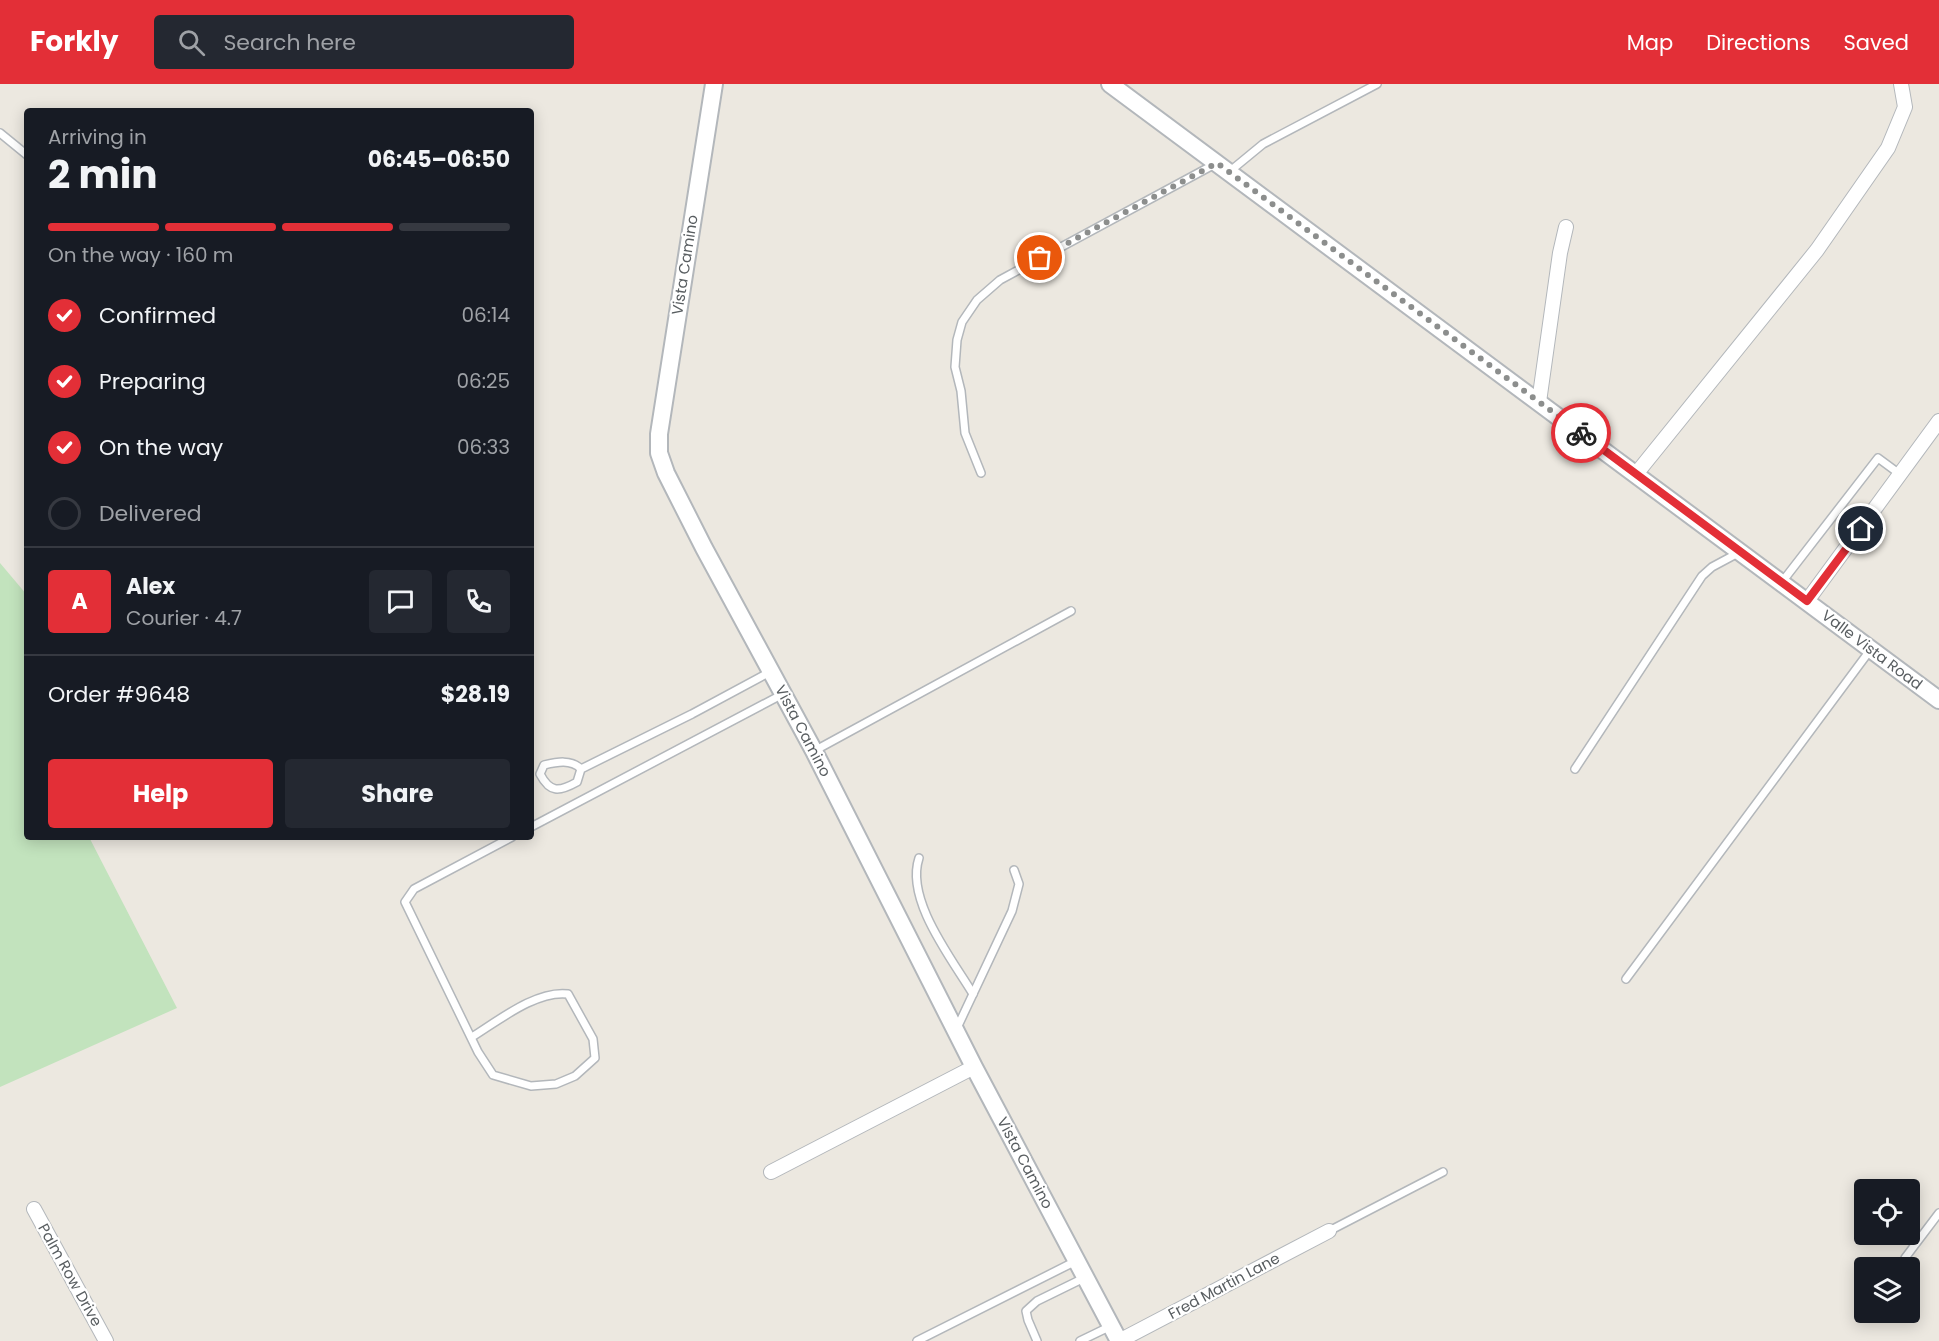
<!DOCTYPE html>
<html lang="en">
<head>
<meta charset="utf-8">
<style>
  body { margin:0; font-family:Poppins,sans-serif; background:#242831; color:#f1f3f6; height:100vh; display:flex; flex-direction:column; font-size:22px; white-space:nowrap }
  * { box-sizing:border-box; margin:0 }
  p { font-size:20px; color:#9ea1a6 }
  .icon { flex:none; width:33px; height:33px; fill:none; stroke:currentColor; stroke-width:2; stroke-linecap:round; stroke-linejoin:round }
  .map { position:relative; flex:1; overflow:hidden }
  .sheet { position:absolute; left:24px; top:24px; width:510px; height:732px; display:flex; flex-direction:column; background:#171b24; border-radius:6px; box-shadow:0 3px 15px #0003 }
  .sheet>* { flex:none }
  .controls { position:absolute; left:1854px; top:1095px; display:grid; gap:12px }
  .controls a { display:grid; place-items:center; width:66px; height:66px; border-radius:6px; background:#171b24; box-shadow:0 3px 15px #0003; font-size:30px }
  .pin { position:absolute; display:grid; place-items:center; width:51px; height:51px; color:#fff; margin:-26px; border:3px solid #fff; border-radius:50%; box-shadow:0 2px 6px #0007 }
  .courier { position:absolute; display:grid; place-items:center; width:60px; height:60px; margin:-30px; border:4px solid #e32f37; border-radius:50%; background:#fff; color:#222; box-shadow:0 2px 8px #0007 }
  .head em { font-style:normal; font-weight:700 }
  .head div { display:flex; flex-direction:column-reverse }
  .head { display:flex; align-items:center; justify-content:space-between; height:102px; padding:0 24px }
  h1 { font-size:39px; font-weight:700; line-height:45px }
  .bar { display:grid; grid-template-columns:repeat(4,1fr); gap:9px 6px; align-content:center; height:72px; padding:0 24px }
  .bar i { height:8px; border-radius:4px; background:#363941 }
  .bar .current { background:#e32f37 }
  .bar p { grid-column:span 4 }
  .line { display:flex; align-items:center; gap:15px; padding:0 24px; border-top:2px solid #363941 }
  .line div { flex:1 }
  .round { display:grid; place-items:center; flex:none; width:63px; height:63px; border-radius:6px; background:#242831 }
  ol { padding:0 24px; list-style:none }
  li { display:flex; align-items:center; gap:18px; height:66px }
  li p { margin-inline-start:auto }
  li .icon { padding:6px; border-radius:50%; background:#e32f37; color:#fff; stroke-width:4 }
  li:last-child { color:#9ea1a6 }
  li i { width:33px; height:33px; border:3px solid #363941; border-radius:50% }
  .action { display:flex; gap:12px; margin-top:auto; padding:12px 24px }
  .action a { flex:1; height:69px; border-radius:6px; background:#e32f37; color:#fff; font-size:24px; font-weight:700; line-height:69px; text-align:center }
  .action a+a { background:#242831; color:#f1f3f6 }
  header { display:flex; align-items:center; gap:36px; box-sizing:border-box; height:84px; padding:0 30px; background:#e32f37; color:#fff }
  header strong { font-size:28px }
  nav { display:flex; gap:33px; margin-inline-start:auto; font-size:21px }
  .search { width:420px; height:54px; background:#242831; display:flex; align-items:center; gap:15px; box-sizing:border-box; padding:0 21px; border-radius:6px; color:#9ea1a6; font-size:22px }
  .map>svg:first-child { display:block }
</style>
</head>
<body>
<header>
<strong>Forkly</strong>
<div class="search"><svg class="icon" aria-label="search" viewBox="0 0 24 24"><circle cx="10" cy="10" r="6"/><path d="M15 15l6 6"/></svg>Search here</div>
<nav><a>Map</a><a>Directions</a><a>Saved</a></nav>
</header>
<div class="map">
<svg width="1939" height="1257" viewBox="0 0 1939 1257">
  <rect width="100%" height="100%" fill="#ece8e0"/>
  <path fill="#c2e3bd" d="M 0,479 L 27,511 L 27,753 L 89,753 L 177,924 L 0,1003 Z"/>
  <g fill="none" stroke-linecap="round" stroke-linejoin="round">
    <defs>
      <g id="service">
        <path d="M 0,49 L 27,71"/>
        <path d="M 1229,88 L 1263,60 L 1377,0"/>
        <path d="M 981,389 L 965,349 L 961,307 L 955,283 L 957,256 L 962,238 L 977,216 L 1000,196 L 1215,80"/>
        <path d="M 1782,498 L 1878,374 L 1901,391"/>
        <path d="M 814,667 L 1071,527"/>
        <path d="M 581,685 L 577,698 C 559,708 550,709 540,690 L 544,681 C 557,678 571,675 581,685 L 692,630 L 770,588"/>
        <path d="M 1575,685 L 1702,492 L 1712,483 L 1740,468"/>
        <path d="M 531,743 L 783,610"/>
        <path d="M 919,774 C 905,816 952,875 973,910"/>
        <path d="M 1626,895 L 1871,565"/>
        <path d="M 957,944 L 1012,827 L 1019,800 L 1014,786"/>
        <path d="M 472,953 C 498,937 536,906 568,910 L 593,955 L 595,974 L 575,992 L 556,1000 L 531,1002 L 493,991 L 478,968 L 405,818 L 414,805 L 512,753"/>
        <path d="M 1329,1147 L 1443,1088"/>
        <path d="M 1905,1174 L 1939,1129"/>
        <path d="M 917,1257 L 1076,1177"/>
        <path d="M 1037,1257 L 1028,1236 L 1026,1227 L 1037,1217 L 1084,1194"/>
        <path d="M 1080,1257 L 1111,1242"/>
      </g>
      <g id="minor">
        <path d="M 1539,318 L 1560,169 L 1566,143"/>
        <path d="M 1636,390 L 1817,166 L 1888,64 L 1905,23 L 1901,0"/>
        <path d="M 1807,517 L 1939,337"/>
        <path d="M 771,1088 L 974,983"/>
        <path d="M 34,1125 L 106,1257"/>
        <path d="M 1119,1257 L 1329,1147"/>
      </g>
      <g id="tertiary">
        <path d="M 714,0 L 659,350 L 659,369 L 666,389 L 704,464 L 814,667 L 974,983 L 1119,1257"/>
        <path d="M 1110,0 L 1939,616"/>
      </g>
    </defs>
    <use href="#service" stroke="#b3b7bb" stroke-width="10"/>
    <use href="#minor" stroke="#b3b7bb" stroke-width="16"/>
    <use href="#tertiary" stroke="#b3b7bb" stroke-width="20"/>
    <use href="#service" stroke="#fff" stroke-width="7"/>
    <use href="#minor" stroke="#fff" stroke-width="14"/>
    <use href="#tertiary" stroke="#fff" stroke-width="16"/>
  </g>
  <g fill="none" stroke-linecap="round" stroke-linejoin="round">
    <path stroke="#8c8e8d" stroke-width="6" stroke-dasharray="0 10.8" d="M 1040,174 L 1217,79 L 1581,349"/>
    <path stroke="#e32f37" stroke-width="8" d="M 1581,349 L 1807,517 L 1861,445"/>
  </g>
  <g text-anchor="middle" stroke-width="4.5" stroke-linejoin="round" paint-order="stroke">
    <g font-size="15" fill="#595e61" stroke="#fff">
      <text transform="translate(685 181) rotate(-81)" y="5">Vista Camino</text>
      <text transform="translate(1872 566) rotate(37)" y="5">Valle Vista Road</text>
      <text transform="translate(803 647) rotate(62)" y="5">Vista Camino</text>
      <text transform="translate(1025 1079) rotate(62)" y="5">Vista Camino</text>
      <text transform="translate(70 1191) rotate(61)" y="5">Palm Row Drive</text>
      <text transform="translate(1224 1202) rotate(-28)" y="5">Fred Martin Lane</text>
    </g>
  </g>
</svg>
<div class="controls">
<a><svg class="icon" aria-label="locate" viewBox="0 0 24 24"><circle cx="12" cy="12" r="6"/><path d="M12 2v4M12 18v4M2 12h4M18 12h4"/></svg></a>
<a><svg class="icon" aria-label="layers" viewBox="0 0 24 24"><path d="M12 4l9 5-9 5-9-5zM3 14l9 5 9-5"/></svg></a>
</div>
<div class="pin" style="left:1040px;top:174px;background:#ea580c"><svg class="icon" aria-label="bag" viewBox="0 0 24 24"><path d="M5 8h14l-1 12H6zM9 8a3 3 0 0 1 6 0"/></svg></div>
<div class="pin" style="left:1861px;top:445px;background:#1f2937"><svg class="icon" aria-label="home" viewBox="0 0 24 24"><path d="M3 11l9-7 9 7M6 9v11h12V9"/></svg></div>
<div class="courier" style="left:1581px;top:349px"><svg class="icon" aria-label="bike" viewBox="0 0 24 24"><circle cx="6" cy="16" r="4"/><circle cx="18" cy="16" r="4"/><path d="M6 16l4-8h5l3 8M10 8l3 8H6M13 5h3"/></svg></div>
<section class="sheet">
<div class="head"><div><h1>2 min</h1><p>Arriving in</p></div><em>06:45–06:50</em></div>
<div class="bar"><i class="current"></i><i class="current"></i><i class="current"></i><i></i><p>On the way · 160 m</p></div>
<ol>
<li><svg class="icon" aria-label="check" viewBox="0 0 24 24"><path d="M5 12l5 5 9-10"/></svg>Confirmed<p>06:14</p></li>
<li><svg class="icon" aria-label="check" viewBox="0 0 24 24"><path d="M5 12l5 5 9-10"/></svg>Preparing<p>06:25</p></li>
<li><svg class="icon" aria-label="check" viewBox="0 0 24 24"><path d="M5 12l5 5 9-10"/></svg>On the way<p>06:33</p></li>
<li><i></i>Delivered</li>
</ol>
<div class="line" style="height:108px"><b class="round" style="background:#e32f37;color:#fff">A</b><div><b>Alex</b><p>Courier · 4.7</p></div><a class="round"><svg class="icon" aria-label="chat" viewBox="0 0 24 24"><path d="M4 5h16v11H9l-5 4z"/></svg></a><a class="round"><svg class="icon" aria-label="phone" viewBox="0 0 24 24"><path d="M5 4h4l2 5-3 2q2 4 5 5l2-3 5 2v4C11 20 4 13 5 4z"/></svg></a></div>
<div class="line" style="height:78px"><div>Order #9648</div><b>$28.19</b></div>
<div class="action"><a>Help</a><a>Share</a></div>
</section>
</div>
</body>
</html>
